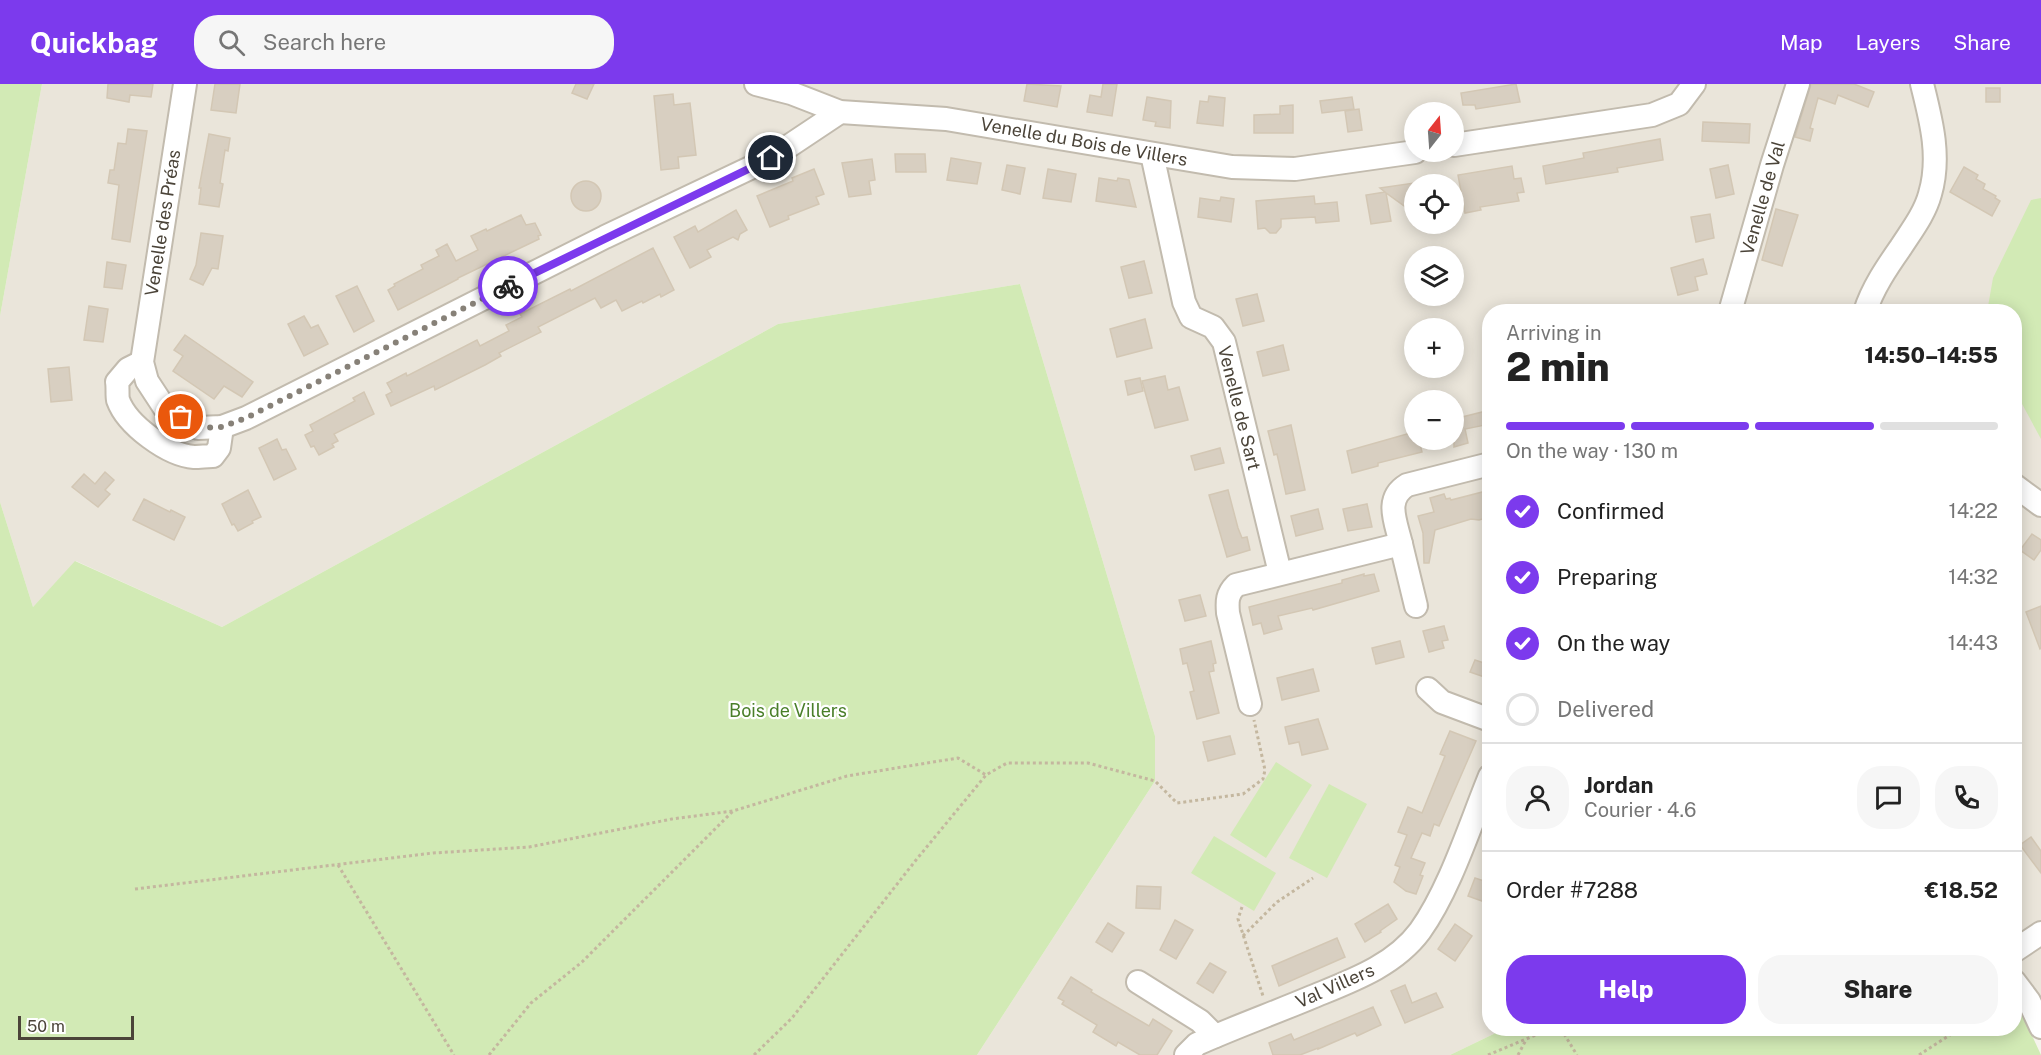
<!DOCTYPE html>
<html lang="en">
<head>
<meta charset="utf-8">
<style>
  body { margin:0; font-family:"Public Sans",sans-serif; background:#f6f6f6; color:#222; height:100vh; display:flex; flex-direction:column; font-size:22px; white-space:nowrap }
  * { box-sizing:border-box; margin:0 }
  p { font-size:20px; color:#767676 }
  .icon { flex:none; width:33px; height:33px; fill:none; stroke:currentColor; stroke-width:2; stroke-linecap:round; stroke-linejoin:round }
  .map { position:relative; flex:1; overflow:hidden }
  .panel { position:absolute; left:1482px; top:220px; width:540px; height:732px; display:flex; flex-direction:column; background:#fff; border-radius:24px; box-shadow:0 3px 15px #0003 }
  .panel>* { flex:none }
  .needle { width:39px; rotate:17deg }
  .buttons { position:absolute; left:1404px; top:18px; display:grid; gap:12px }
  .buttons a { display:grid; place-items:center; width:60px; height:60px; border-radius:50%; background:#fff; box-shadow:0 3px 15px #0003; font-size:30px }
  .scale { position:absolute; left:18px; bottom:15px; width:116px; box-sizing:border-box; padding-left:6px; border:3px solid #4b4439; border-top:0; font-size:16px; line-height:21px; white-space:nowrap; color:#4b4439; -webkit-text-stroke:4px #fff; paint-order:stroke }
  .pin { position:absolute; display:grid; place-items:center; width:51px; height:51px; color:#fff; margin:-26px; border:3px solid #fff; border-radius:50%; box-shadow:0 2px 6px #0007 }
  .courier { position:absolute; display:grid; place-items:center; width:60px; height:60px; margin:-30px; border:4px solid #7c3aed; border-radius:50%; background:#fff; color:#222; box-shadow:0 2px 8px #0007 }
  .overview em { font-style:normal; font-weight:800 }
  .overview div { display:flex; flex-direction:column-reverse }
  .overview { display:flex; align-items:center; justify-content:space-between; height:102px; padding:0 24px }
  h1 { font-size:39px; font-weight:800; line-height:45px }
  .bar { display:grid; grid-template-columns:repeat(4,1fr); gap:9px 6px; align-content:center; height:72px; padding:0 24px }
  .bar i { height:8px; border-radius:4px; background:#e0e0e0 }
  .bar .on { background:#7c3aed }
  .bar p { grid-column:span 4 }
  .line { display:flex; align-items:center; gap:15px; padding:0 24px; border-top:2px solid #e0e0e0 }
  .line div { flex:1 }
  .round { display:grid; place-items:center; flex:none; width:63px; height:63px; border-radius:24px; background:#f6f6f6 }
  ol { padding:0 24px; list-style:none }
  li { display:flex; align-items:center; gap:18px; height:66px }
  li p { margin-inline-start:auto }
  li .icon { padding:6px; border-radius:50%; background:#7c3aed; color:#fff; stroke-width:4 }
  li:last-child { color:#767676 }
  li i { width:33px; height:33px; border:3px solid #e0e0e0; border-radius:50% }
  .button { display:flex; gap:12px; margin-top:auto; padding:12px 24px }
  .button a { flex:1; height:69px; border-radius:24px; background:#7c3aed; color:#fff; font-size:24px; font-weight:800; line-height:69px; text-align:center }
  .button a+a { background:#f6f6f6; color:#222 }
  header { display:flex; align-items:center; gap:36px; box-sizing:border-box; height:84px; padding:0 30px; background:#7c3aed; color:#fff }
  header strong { font-size:28px }
  nav { display:flex; gap:33px; margin-inline-start:auto; font-size:21px }
  .search { width:420px; height:54px; background:#f6f6f6; display:flex; align-items:center; gap:15px; box-sizing:border-box; padding:0 21px; border-radius:24px; color:#767676; font-size:22px }
  .map>svg:first-child { display:block }
</style>
</head>
<body>
<header>
<strong>Quickbag</strong>
<div class="search"><svg class="icon" aria-label="search" viewBox="0 0 24 24"><circle cx="10" cy="10" r="6"/><path d="M15 15l6 6"/></svg>Search here</div>
<nav><a>Map</a><a>Layers</a><a>Share</a></nav>
</header>
<div class="map">
<svg width="2041" height="971" viewBox="0 0 2041 971">
  <rect width="100%" height="100%" fill="#f6f3ec"/>
  <path fill="#eae5da" fill-rule="evenodd" d="M 42,0 L 2041,0 L 2041,928 L 2014,888 L 2014,228 L 1490,228 L 1490,945 L 1504,945 L 1450,971 L 977,971 L 1155,697 L 1155,652 L 1020,200 L 778,240 L 222,543 L 76,477 L 33,523 L 0,418 L 0,232 ZM 1414,28 L 1454,28 L 1454,68 L 1414,68 ZM 1414,100 L 1454,100 L 1454,140 L 1414,140 ZM 1414,172 L 1454,172 L 1454,212 L 1414,212 ZM 1414,244 L 1454,244 L 1454,284 L 1414,284 ZM 1414,316 L 1454,316 L 1454,356 L 1414,356 Z"/>
  <g fill="#d2eab5">
    <path d="M 0,0 L 42,0 L 0,232 Z"/>
    <path d="M 2041,114 L 2041,355 L 2015,307 L 2014,228 L 1987,228 L 1993,194 L 2031,116 Z"/>
    <path d="M 1020,200 L 1155,652 L 1155,697 L 977,971 L 0,971 L 0,418 L 33,523 L 75,477 L 222,543 L 778,240 Z"/>
    <path d="M 1276,678 L 1312,701 L 1266,774 L 1230,751 Z"/>
    <path d="M 1329,700 L 1367,720 L 1327,794 L 1289,774 Z"/>
    <path d="M 1214,752 L 1276,789 L 1254,827 L 1191,789 Z"/>
    <path d="M 2015,915 L 2041,971 L 1450,971 L 1504,945 L 2014,945 Z"/>
  </g>
  <g fill="#d8cfc1" stroke="#d3c7b4" stroke-width="1.5">
    <path d="M 108,0 L 153,0 L 151,13 L 130,11 L 129,18 L 107,14 Z"/>
    <path d="M 215,0 L 240,0 L 236,29 L 211,26 Z"/>
    <path d="M 576,0 L 594,0 L 587,15 L 572,9 Z"/>
    <path d="M 1027,0 L 1061,2 L 1057,23 L 1024,17 Z"/>
    <path d="M 1103,0 L 1117,0 L 1112,32 L 1087,28 L 1090,11 L 1101,13 Z"/>
    <path d="M 1516,0 L 1520,18 L 1476,25 L 1475,21 L 1463,21 L 1461,9 Z"/>
    <path d="M 1811,0 L 1854,0 L 1874,8 L 1868,23 L 1838,11 L 1835,20 L 1818,14 L 1810,44 L 1813,45 L 1810,57 L 1795,53 Z"/>
    <rect x="1986" y="4" width="14" height="14"/>
    <path d="M 673,10 L 674,21 L 690,19 L 696,71 L 678,73 L 679,84 L 661,86 L 654,12 Z"/>
    <path d="M 1209,12 L 1225,14 L 1223,42 L 1197,39 L 1200,17 L 1208,18 Z"/>
    <path d="M 1147,13 L 1171,17 L 1170,44 L 1155,42 L 1156,38 L 1143,36 Z"/>
    <path d="M 1352,13 L 1354,25 L 1322,29 L 1320,17 Z"/>
    <path d="M 1293,21 L 1293,49 L 1254,49 L 1254,31 L 1280,30 L 1280,22 Z"/>
    <path d="M 1359,25 L 1362,46 L 1348,48 L 1345,27 Z"/>
    <path d="M 1703,38 L 1750,40 L 1749,59 L 1702,57 Z"/>
    <path d="M 128,45 L 147,47 L 130,158 L 112,155 L 119,101 L 108,99 L 110,86 L 114,86 L 118,59 L 126,60 Z"/>
    <path d="M 209,50 L 230,54 L 228,67 L 225,66 L 220,99 L 223,100 L 219,123 L 199,120 L 201,104 L 199,104 Z"/>
    <path d="M 1660,55 L 1663,76 L 1617,84 L 1618,88 L 1546,100 L 1543,82 L 1584,74 L 1583,69 Z"/>
    <path d="M 895,70 L 925,70 L 926,88 L 896,88 Z"/>
    <path d="M 951,74 L 981,79 L 977,100 L 947,96 Z"/>
    <path d="M 872,75 L 875,96 L 869,97 L 871,110 L 849,113 L 842,79 Z"/>
    <path d="M 1007,81 L 1025,84 L 1020,110 L 1002,106 Z"/>
    <path d="M 1728,81 L 1734,110 L 1716,114 L 1710,85 Z"/>
    <path d="M 1512,82 L 1514,95 L 1521,94 L 1524,108 L 1517,109 L 1519,117 L 1480,123 L 1481,126 L 1465,129 L 1458,91 Z"/>
    <path d="M 1964,83 L 1978,91 L 1976,95 L 1985,100 L 1983,105 L 1996,112 L 1995,114 L 2000,117 L 1992,132 L 1950,108 Z"/>
    <path d="M 814,85 L 824,110 L 816,113 L 819,120 L 788,132 L 789,135 L 770,143 L 757,112 L 793,97 L 792,94 Z"/>
    <path d="M 1048,85 L 1076,90 L 1071,118 L 1043,114 Z"/>
    <path d="M 1099,94 L 1117,97 L 1118,94 L 1129,96 L 1136,123 L 1096,117 Z"/>
    <circle cx="586" cy="112" r="15"/>
    <path d="M 1414,99 L 1414,129 L 1386,109 L 1391,137 L 1371,140 L 1366,111 L 1385,108 L 1380,104 Z"/>
    <path d="M 1314,112 L 1315,120 L 1337,118 L 1339,137 L 1316,139 L 1315,133 L 1281,135 L 1281,143 L 1276,149 L 1270,149 L 1265,144 L 1258,145 L 1256,117 Z"/>
    <path d="M 1221,113 L 1234,115 L 1231,138 L 1198,133 L 1200,114 L 1220,117 Z"/>
    <path d="M 1776,125 L 1798,131 L 1782,182 L 1762,176 Z"/>
    <path d="M 736,126 L 747,146 L 740,150 L 738,156 L 733,153 L 707,166 L 711,173 L 690,184 L 674,153 L 695,142 L 698,148 Z"/>
    <path d="M 1710,130 L 1714,154 L 1696,158 L 1691,133 Z"/>
    <path d="M 521,131 L 526,141 L 535,139 L 541,151 L 538,152 L 539,155 L 458,194 L 458,195 L 398,226 L 388,206 L 395,202 L 394,200 L 423,185 L 421,181 L 439,172 L 436,166 L 447,160 L 456,177 L 478,166 L 471,152 L 486,145 L 487,147 Z"/>
    <path d="M 201,149 L 223,152 L 218,185 L 212,184 L 203,201 L 190,195 L 196,181 Z"/>
    <path d="M 653,164 L 674,206 L 661,213 L 660,210 L 643,219 L 642,217 L 622,227 L 616,216 L 601,224 L 595,214 L 538,243 L 541,248 L 499,269 L 501,272 L 485,281 L 435,306 L 434,302 L 391,322 L 386,311 L 392,308 L 387,299 L 406,289 L 407,292 L 477,256 L 480,262 L 509,247 L 506,241 L 522,233 L 520,230 L 570,205 L 571,207 Z"/>
    <path d="M 1703,175 L 1707,190 L 1695,193 L 1698,206 L 1678,211 L 1671,184 Z"/>
    <path d="M 1144,177 L 1152,209 L 1129,214 L 1121,183 Z"/>
    <path d="M 107,178 L 126,181 L 122,205 L 104,203 Z"/>
    <path d="M 357,202 L 374,237 L 354,248 L 336,212 Z"/>
    <path d="M 1257,210 L 1264,237 L 1243,242 L 1236,215 Z"/>
    <path d="M 89,222 L 108,225 L 103,258 L 84,256 Z"/>
    <path d="M 304,232 L 311,244 L 318,241 L 328,260 L 304,272 L 288,240 Z"/>
    <path d="M 1145,235 L 1152,264 L 1117,273 L 1110,245 Z"/>
    <path d="M 185,251 L 253,298 L 242,313 L 224,302 L 214,315 L 173,287 L 183,272 L 174,266 Z"/>
    <path d="M 1283,261 L 1289,286 L 1263,292 L 1257,268 Z"/>
    <path d="M 69,283 L 72,316 L 51,318 L 48,285 Z"/>
    <path d="M 1165,292 L 1168,306 L 1179,303 L 1188,336 L 1155,344 L 1142,297 Z"/>
    <path d="M 1140,294 L 1143,307 L 1128,311 L 1125,297 Z"/>
    <path d="M 364,308 L 374,330 L 334,350 L 338,357 L 332,360 L 334,363 L 319,371 L 314,362 L 311,363 L 305,351 L 313,347 L 310,341 L 355,317 L 353,314 Z"/>
    <path d="M 1454,319 L 1458,319 L 1462,333 L 1490,326 L 1490,340 L 1465,345 L 1468,359 L 1454,363 Z"/>
    <path d="M 1291,341 L 1305,406 L 1286,410 L 1277,370 L 1274,371 L 1268,347 Z"/>
    <path d="M 1414,348 L 1414,356 L 1419,356 L 1422,368 L 1378,379 L 1378,382 L 1352,389 L 1347,367 Z"/>
    <path d="M 277,355 L 282,366 L 286,365 L 296,385 L 274,396 L 259,364 Z"/>
    <path d="M 1220,364 L 1224,379 L 1195,386 L 1191,372 Z"/>
    <path d="M 105,388 L 114,396 L 105,406 L 110,410 L 98,423 L 72,403 L 84,390 L 95,400 Z"/>
    <path d="M 248,406 L 261,433 L 252,437 L 253,439 L 238,447 L 234,440 L 232,441 L 222,420 Z"/>
    <path d="M 1228,406 L 1238,444 L 1242,454 L 1247,453 L 1250,466 L 1227,473 L 1209,411 Z"/>
    <path d="M 1490,406 L 1490,433 L 1479,436 L 1471,435 L 1435,446 L 1429,479 L 1424,479 L 1423,449 L 1418,432 L 1434,428 L 1430,414 L 1444,410 L 1446,415 L 1450,414 L 1451,416 Z"/>
    <path d="M 144,415 L 170,428 L 171,426 L 185,433 L 174,456 L 133,436 Z"/>
    <path d="M 1367,420 L 1372,443 L 1348,447 L 1343,425 Z"/>
    <path d="M 1318,425 L 1323,445 L 1296,452 L 1291,432 Z"/>
    <path d="M 2032,450 L 2041,456 L 2041,466 L 2034,476 L 2020,466 Z"/>
    <path d="M 1364,490 L 1364,492 L 1374,490 L 1379,507 L 1313,526 L 1312,524 L 1278,532 L 1282,545 L 1264,550 L 1261,539 L 1253,541 L 1249,523 L 1342,499 L 1342,496 Z"/>
    <path d="M 1200,511 L 1206,532 L 1185,537 L 1179,516 Z"/>
    <path d="M 2041,522 L 2041,564 L 2040,565 L 2026,528 Z"/>
    <path d="M 1444,542 L 1448,556 L 1442,557 L 1444,564 L 1429,568 L 1423,547 Z"/>
    <path d="M 1211,557 L 1216,579 L 1213,580 L 1214,587 L 1209,588 L 1219,629 L 1197,635 L 1190,608 L 1194,607 L 1187,579 L 1183,580 L 1180,565 Z"/>
    <path d="M 1400,557 L 1404,573 L 1376,580 L 1372,564 Z"/>
    <path d="M 1475,576 L 1490,581 L 1490,595 L 1470,588 Z"/>
    <path d="M 1313,585 L 1319,607 L 1282,616 L 1277,594 Z"/>
    <path d="M 1318,635 L 1328,665 L 1302,671 L 1299,658 L 1289,660 L 1285,643 Z"/>
    <path d="M 1450,647 L 1476,657 L 1439,742 L 1434,740 L 1430,752 L 1422,749 L 1411,774 L 1425,779 L 1420,791 L 1423,792 L 1416,810 L 1406,807 L 1394,798 L 1400,783 L 1395,781 L 1407,751 L 1398,748 L 1408,723 L 1422,729 L 1445,672 L 1440,670 Z"/>
    <path d="M 1230,652 L 1235,670 L 1208,677 L 1203,658 Z"/>
    <path d="M 2031,753 L 2041,767 L 2041,789 L 2020,761 Z"/>
    <path d="M 1475,794 L 1490,799 L 1490,820 L 1468,812 Z"/>
    <path d="M 1137,802 L 1161,803 L 1160,825 L 1136,824 Z"/>
    <path d="M 1388,820 L 1397,835 L 1380,847 L 1381,848 L 1365,858 L 1355,840 Z"/>
    <path d="M 1175,836 L 1193,846 L 1176,875 L 1160,866 Z"/>
    <path d="M 1108,839 L 1124,849 L 1112,868 L 1096,858 Z"/>
    <path d="M 1455,840 L 1472,852 L 1455,877 L 1438,865 Z"/>
    <path d="M 1337,854 L 1345,873 L 1279,902 L 1272,882 Z"/>
    <path d="M 1210,879 L 1226,888 L 1213,909 L 1197,899 Z"/>
    <path d="M 1071,893 L 1092,906 L 1091,908 L 1149,942 L 1153,935 L 1172,947 L 1157,971 L 1140,971 L 1118,958 L 1116,962 L 1093,948 L 1097,941 L 1062,920 L 1064,917 L 1058,914 Z"/>
    <path d="M 1405,901 L 1412,919 L 1436,909 L 1443,923 L 1405,939 L 1391,907 Z"/>
    <path d="M 1373,923 L 1381,941 L 1357,952 L 1355,949 L 1318,965 L 1318,964 L 1300,971 L 1273,971 L 1269,959 L 1291,950 L 1294,956 Z"/>
  </g>
  <g fill="none" stroke-linecap="round" stroke-linejoin="round">
    <defs>
      <g id="minor">
        <path d="M 185,0 L 142,278 L 147,297 L 164,323 L 198,344 L 222,343 L 246,334 L 605,153 L 771,74 L 840,28"/>
        <path d="M 756,0 L 791,9 L 840,28 L 946,35 L 1232,83 L 1295,85 L 1415,68"/>
        <path d="M 1454,61 L 1652,31 L 1679,20 L 1694,0"/>
        <path d="M 1152,70 L 1184,218 L 1191,233 L 1213,243 L 1224,258 L 1280,489"/>
        <path d="M 1730,228 L 1772,81 L 1798,0"/>
        <path d="M 1865,228 C 1872,205 1887,183 1901,163 C 1912,146 1925,129 1930,110 C 1941,73 1931,36 1922,0"/>
        <path d="M 142,278 L 128,285 L 117,298 C 118,303 117,311 118,316 C 127,341 168,371 194,373 C 200,373 207,372 213,372 L 219,364 L 222,343"/>
        <path d="M 2014,401 L 2041,421"/>
        <path d="M 1401,460 L 1416,522"/>
        <path d="M 1428,605 L 1442,618 L 1490,636"/>
        <path d="M 1250,620 L 1228,529 C 1227,517 1227,510 1236,501 L 1401,460 C 1396,438 1384,415 1407,401 L 1490,380"/>
        <path d="M 2014,867 L 2041,849"/>
        <path d="M 2014,897 L 2029,917 L 2041,943"/>
        <path d="M 1138,898 L 1200,937 L 1215,952"/>
        <path d="M 1186,971 L 1197,960 C 1235,943 1274,929 1312,913 C 1351,897 1394,882 1420,847 C 1450,805 1470,741 1490,692"/>
      </g>
    </defs>
    <use href="#minor" stroke="#c2bbae" stroke-width="26"/>
    <g stroke="#c4b79f" stroke-width="3" stroke-dasharray="3 3" stroke-linecap="butt">
      <path d="M 338,781 L 454,971"/>
      <path d="M 135,805 L 433,769 L 529,763 L 672,735 L 733,727 L 847,692 L 958,674 L 986,691"/>
      <path d="M 1242,823 L 1238,835 L 1263,912"/>
      <path d="M 1243,852 L 1277,818 L 1313,794"/>
      <path d="M 1561,945 L 1577,971"/>
      <path d="M 489,971 L 531,919 L 582,878 L 733,727"/>
      <path d="M 754,971 L 792,934 L 916,776 L 986,691 L 1007,679 L 1088,679 L 1155,697 L 1177,719 L 1243,710 L 1263,695 L 1265,686 L 1254,636"/>
      <path d="M 1488,971 L 1550,945"/>
      <path d="M 1518,971 L 1526,956"/>
      <path d="M 1919,971 L 1959,945"/>
    </g>
    <use href="#minor" stroke="#fff" stroke-width="22"/>
  </g>
  <g fill="none" stroke-linecap="round" stroke-linejoin="round">
    <path stroke="#878178" stroke-width="6" stroke-dasharray="0 10.8" d="M 181,333 L 198,344 L 222,343 L 246,334 L 508,202"/>
    <path stroke="#7c3aed" stroke-width="8" d="M 508,202 L 771,74"/>
  </g>
  <g text-anchor="middle" stroke-width="4.5" stroke-linejoin="round" paint-order="stroke">
    <g font-size="18" fill="#4b4439" stroke="#fff">
      <text transform="translate(1084 58) rotate(10)" y="6">Venelle du Bois de Villers</text>
      <text transform="translate(1763 114) rotate(-74)" y="6">Venelle de Val</text>
      <text transform="translate(163 139) rotate(-81)" y="6">Venelle des Préas</text>
      <text transform="translate(1239 324) rotate(76)" y="6">Venelle de Sart</text>
      <text transform="translate(1335 902) rotate(-24)" y="6">Val Villers</text>
    </g>
    <g font-size="18" fill="#4a7f2a" stroke="#fff">
      <text x="788" y="633">Bois de Villers</text>
    </g>
  </g>
</svg>
<div class="buttons">
<a><svg class="needle" viewBox="-14 -14 28 28"><path d="M0-13l5 13h-10z" fill="#e53935"/><path d="M0 13l5-13h-10z" fill="#767676"/></svg></a>
<a><svg class="icon" aria-label="locate" viewBox="0 0 24 24"><circle cx="12" cy="12" r="6"/><path d="M12 2v4M12 18v4M2 12h4M18 12h4"/></svg></a>
<a><svg class="icon" aria-label="layers" viewBox="0 0 24 24"><path d="M12 4l9 5-9 5-9-5zM3 14l9 5 9-5"/></svg></a>
<a>+</a>
<a>−</a>
</div>
<div class="scale">50 m</div>
<div class="pin" style="left:181px;top:333px;background:#ea580c"><svg class="icon" aria-label="bag" viewBox="0 0 24 24"><path d="M5 8h14l-1 12H6zM9 8a3 3 0 0 1 6 0"/></svg></div>
<div class="pin" style="left:771px;top:74px;background:#1f2937"><svg class="icon" aria-label="home" viewBox="0 0 24 24"><path d="M3 11l9-7 9 7M6 9v11h12V9"/></svg></div>
<div class="courier" style="left:508px;top:202px"><svg class="icon" aria-label="bike" viewBox="0 0 24 24"><circle cx="6" cy="16" r="4"/><circle cx="18" cy="16" r="4"/><path d="M6 16l4-8h5l3 8M10 8l3 8H6M13 5h3"/></svg></div>
<section class="panel">
<div class="overview"><div><h1>2 min</h1><p>Arriving in</p></div><em>14:50–14:55</em></div>
<div class="bar"><i class="on"></i><i class="on"></i><i class="on"></i><i></i><p>On the way · 130 m</p></div>
<ol>
<li><svg class="icon" aria-label="check" viewBox="0 0 24 24"><path d="M5 12l5 5 9-10"/></svg>Confirmed<p>14:22</p></li>
<li><svg class="icon" aria-label="check" viewBox="0 0 24 24"><path d="M5 12l5 5 9-10"/></svg>Preparing<p>14:32</p></li>
<li><svg class="icon" aria-label="check" viewBox="0 0 24 24"><path d="M5 12l5 5 9-10"/></svg>On the way<p>14:43</p></li>
<li><i></i>Delivered</li>
</ol>
<div class="line" style="height:108px"><a class="round"><svg class="icon" aria-label="person" viewBox="0 0 24 24"><circle cx="12" cy="8" r="4"/><path d="M4 21q1-7 8-7t8 7"/></svg></a><div><b>Jordan</b><p>Courier · 4.6</p></div><a class="round"><svg class="icon" aria-label="chat" viewBox="0 0 24 24"><path d="M4 5h16v11H9l-5 4z"/></svg></a><a class="round"><svg class="icon" aria-label="phone" viewBox="0 0 24 24"><path d="M5 4h4l2 5-3 2q2 4 5 5l2-3 5 2v4C11 20 4 13 5 4z"/></svg></a></div>
<div class="line" style="height:78px"><div>Order #7288</div><b>€18.52</b></div>
<div class="button"><a>Help</a><a>Share</a></div>
</section>
</div>
</body>
</html>
